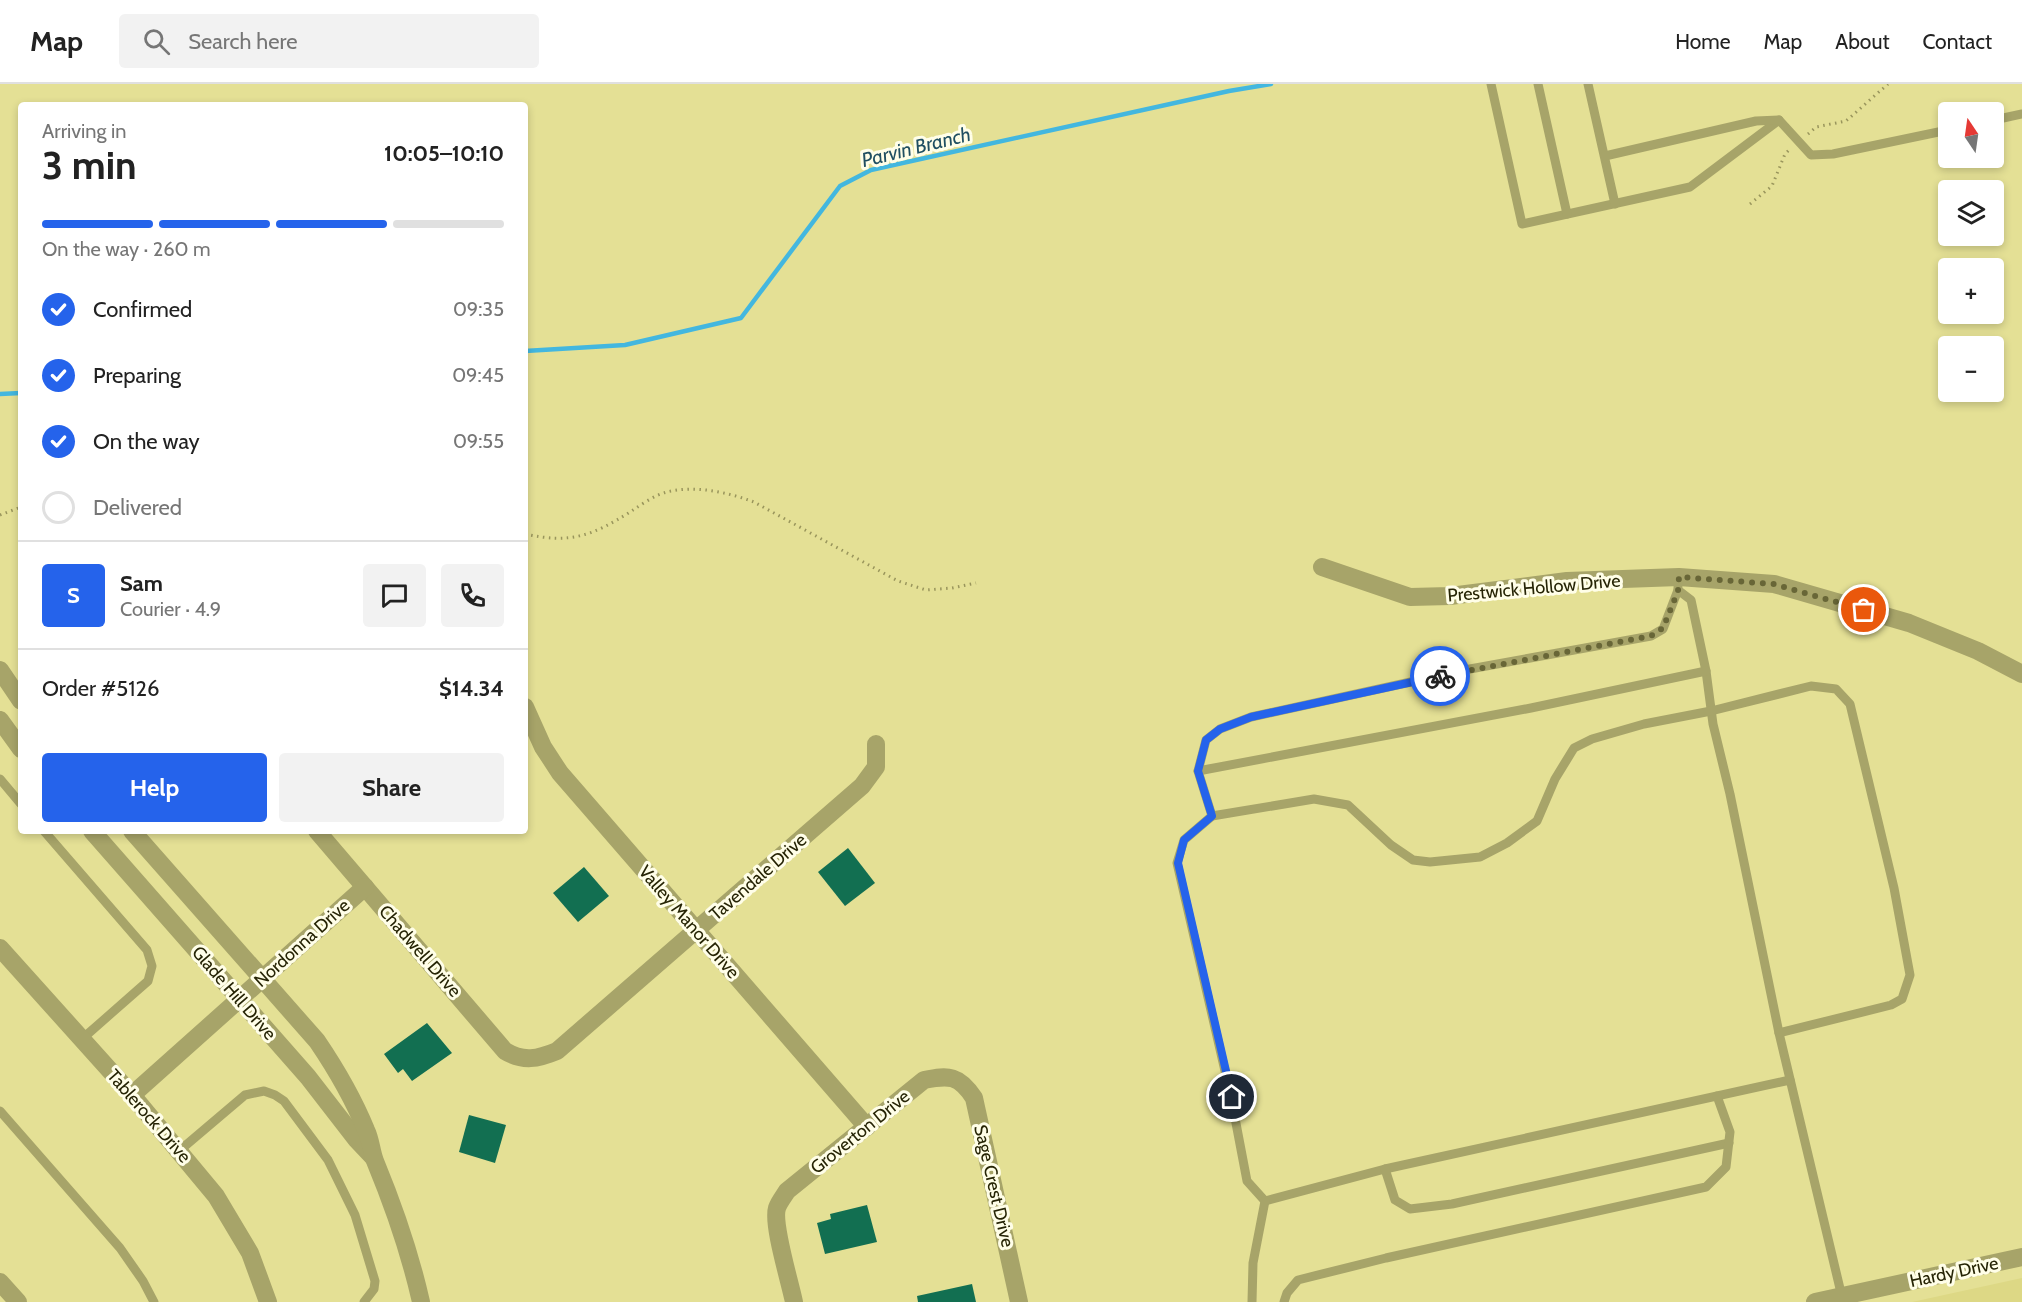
<!DOCTYPE html>
<html lang="en">
<head>
<meta charset="utf-8">
<style>
  body { margin:0; font-family:Cabin,sans-serif; background:#f2f2f2; color:#222; height:100vh; display:flex; flex-direction:column; font-size:22px; white-space:nowrap }
  * { box-sizing:border-box; margin:0 }
  p { font-size:20px; color:#767676 }
  .icon { flex:none; width:33px; height:33px; fill:none; stroke:currentColor; stroke-width:2; stroke-linecap:round; stroke-linejoin:round }
  .map { position:relative; flex:1; overflow:hidden }
  .details { position:absolute; left:18px; top:18px; width:510px; height:732px; display:flex; flex-direction:column; background:#fff; border-radius:6px; box-shadow:0 3px 9px #0003 }
  .details>* { flex:none }
  .needle { width:39px; rotate:347deg }
  .controls { position:absolute; left:1938px; top:18px; display:grid; gap:12px }
  .controls a { display:grid; place-items:center; width:66px; height:66px; border-radius:6px; background:#fff; box-shadow:0 3px 9px #0003; font-size:30px }
  .pin { position:absolute; display:grid; place-items:center; width:51px; height:51px; color:#fff; margin:-26px; border:3px solid #fff; border-radius:50%; box-shadow:0 2px 6px #0007 }
  .courier { position:absolute; display:grid; place-items:center; width:60px; height:60px; margin:-30px; border:4px solid #2563eb; border-radius:50%; background:#fff; color:#222; box-shadow:0 2px 8px #0007 }
  .summary em { font-style:normal; font-weight:800 }
  .summary div { display:flex; flex-direction:column-reverse }
  .summary { display:flex; align-items:center; justify-content:space-between; height:102px; padding:0 24px }
  h1 { font-size:39px; font-weight:800; line-height:45px }
  .bar { display:grid; grid-template-columns:repeat(4,1fr); gap:9px 6px; align-content:center; height:72px; padding:0 24px }
  .bar i { height:8px; border-radius:4px; background:#e0e0e0 }
  .bar .current { background:#2563eb }
  .bar p { grid-column:span 4 }
  .line { display:flex; align-items:center; gap:15px; padding:0 24px; border-top:2px solid #e0e0e0 }
  .line div { flex:1 }
  .round { display:grid; place-items:center; flex:none; width:63px; height:63px; border-radius:6px; background:#f2f2f2 }
  ol { padding:0 24px; list-style:none }
  li { display:flex; align-items:center; gap:18px; height:66px }
  li p { margin-inline-start:auto }
  li .icon { padding:6px; border-radius:50%; background:#2563eb; color:#fff; stroke-width:4 }
  li:last-child { color:#767676 }
  li i { width:33px; height:33px; border:3px solid #e0e0e0; border-radius:50% }
  .action { display:flex; gap:12px; margin-top:auto; padding:12px 24px }
  .action a { flex:1; height:69px; border-radius:6px; background:#2563eb; color:#fff; font-size:24px; font-weight:800; line-height:69px; text-align:center }
  .action a+a { background:#f2f2f2; color:#222 }
  header { display:flex; align-items:center; gap:36px; box-sizing:border-box; height:84px; padding:0 30px; background:#fff; border-bottom:2px solid #e0e0e0 }
  header strong { font-size:28px }
  nav { display:flex; gap:33px; margin-inline-start:auto; font-size:21px }
  .search { width:420px; height:54px; background:#f2f2f2; display:flex; align-items:center; gap:15px; box-sizing:border-box; padding:0 21px; border-radius:6px; color:#767676; font-size:22px }
  .map>svg:first-child { display:block }
</style>
</head>
<body>
<header>
<strong>Map</strong>
<div class="search"><svg class="icon" aria-label="search" viewBox="0 0 24 24"><circle cx="10" cy="10" r="6"/><path d="M15 15l6 6"/></svg>Search here</div>
<nav><a>Home</a><a>Map</a><a>About</a><a>Contact</a></nav>
</header>
<div class="map">
<svg width="2022" height="1218" viewBox="0 0 2022 1218">
  <rect width="100%" height="100%" fill="#e4e095"/>
  <path fill="#ddd885" d="M 2022,1194 L 2022,1218 L 1912,1218 Z"/>
  <g fill="none" stroke-linecap="round" stroke-linejoin="round">
    <g stroke="#43b7df" stroke-width="4.5">
      <path d="M 525,267 L 625,261 L 741,234 L 840,102 L 871,86 L 1229,7 L 1271,0"/>
      <path d="M 0,310 L 21,309"/>
    </g>
  </g>
  <g fill="#126f51">
    <path d="M 848,764 L 875,799 L 845,822 L 818,788 Z"/>
    <path d="M 584,783 L 609,812 L 578,838 L 553,809 Z"/>
    <path d="M 427,939 L 452,969 L 412,997 L 403,985 L 398,989 L 384,970 Z"/>
    <path d="M 469,1031 L 506,1041 L 495,1079 L 459,1068 Z"/>
    <path d="M 867,1121 L 877,1158 L 825,1170 L 817,1139 L 831,1135 L 830,1130 Z"/>
    <path d="M 972,1200 L 976,1218 L 918,1218 L 917,1212 Z"/>
  </g>
  <g fill="none" stroke-linecap="round" stroke-linejoin="round">
    <g stroke="#99955c" stroke-width="3" stroke-dasharray="1.5 4.5" stroke-linecap="butt">
      <path d="M 1808,50 L 1816,43 L 1846,37 L 1888,0"/>
      <path d="M 1750,120 L 1772,102 L 1785,70 L 1789,66"/>
      <path d="M 0,431 L 21,423"/>
      <path d="M 525,450 C 570,460 592,452 630,428 C 641,421 654,411 667,408 C 695,401 727,408 754,418 L 898,497 L 926,506 L 952,504 L 976,499"/>
    </g>
    <g stroke="#a7a469" stroke-width="9">
      <path d="M 1491,0 L 1522,140 L 1690,103 L 1779,36"/>
      <path d="M 1538,0 L 1567,130"/>
      <path d="M 1588,0 L 1615,120"/>
      <path d="M 1994,36 L 2022,30"/>
      <path d="M 1605,72 L 1756,37 L 1779,36 L 1811,71 L 1833,70 L 1948,46"/>
      <path d="M 1678,503 L 1678,506 L 1691,516 L 1706,587 L 1713,640 L 1730,710 L 1779,949 L 1842,1213"/>
      <path d="M 1678,506 L 1663,545 L 1651,552 L 1470,585 L 1251,633 L 1220,645 L 1206,656 L 1198,687 L 1212,732 L 1314,715 L 1348,721 L 1391,761 L 1413,776 L 1430,778 L 1480,773 L 1507,759 L 1537,737 L 1555,695 L 1574,664 L 1592,655 L 1644,640 L 1711,627 L 1811,602 L 1836,605 L 1850,620 L 1894,804 L 1910,891 L 1902,915 L 1891,921 L 1779,949"/>
      <path d="M 1198,687 L 1531,624 L 1706,587"/>
      <path d="M 0,695 L 21,720"/>
      <path d="M 1212,732 L 1184,756 L 1177,779 L 1231,1013 L 1247,1097 L 1265,1117 L 1385,1085 L 1790,996"/>
      <path d="M 44,747 L 147,866 L 152,882 L 148,897 L 82,955"/>
      <path d="M 0,1027 L 120,1164 L 143,1197 L 154,1218"/>
      <path d="M 179,1067 L 245,1011 L 264,1007 L 275,1011 L 284,1017 L 328,1076 L 355,1131 L 375,1197 L 374,1205 L 364,1218"/>
      <path d="M 1385,1085 L 1395,1116 L 1410,1125 L 1452,1120 L 1729,1059"/>
      <path d="M 1252,1218 L 1253,1179 L 1265,1117"/>
      <path d="M 1284,1218 L 1287,1209 L 1298,1196 L 1386,1174 L 1706,1103 L 1726,1083 L 1730,1048 L 1717,1012"/>
    </g>
    <g stroke="#a7a469" stroke-width="18">
      <path d="M 525,623 L 543,663 L 560,689 L 867,1043"/>
      <path d="M 317,747 L 505,967 C 523,978 538,975 557,967 L 862,702 L 876,683 L 876,660"/>
      <path d="M 0,864 L 132,1011 L 216,1112 L 250,1169 L 268,1218"/>
      <path d="M 132,1011 L 365,803"/>
      <path d="M 0,1198 L 18,1218"/>
      <path d="M 794,1218 C 790,1198 772,1140 777,1124 C 779,1118 784,1112 787,1107 L 924,996 C 949,991 959,991 974,1014 L 1019,1218"/>
      <path d="M 1815,1218 L 2022,1173"/>
    </g>
    <g stroke="#a7a469" stroke-width="18">
      <path d="M 1322,483 L 1410,513 L 1450,512 L 1567,497 L 1679,493 L 1774,500 L 1909,539 L 1978,567 L 2022,590"/>
      <path d="M 0,586 L 21,617"/>
      <path d="M 0,636 L 21,665"/>
      <path d="M 92,747 L 308,993 L 356,1055 L 373,1073"/>
      <path d="M 132,747 L 317,957 C 336,985 353,1014 366,1046 C 371,1056 371,1067 375,1077 C 394,1123 410,1169 421,1218"/>
    </g>
  </g>
  <g fill="none" stroke-linecap="round" stroke-linejoin="round">
    <path stroke="#686637" stroke-width="6" stroke-dasharray="0 10.8" d="M 1440,592 L 1651,552 L 1663,544 L 1678,507 L 1679,493 L 1774,500 L 1864,526"/>
    <path stroke="#2563eb" stroke-width="8" d="M 1232,1013 L 1178,779 L 1184,756 L 1212,732 L 1198,687 L 1206,656 L 1220,645 L 1251,633 L 1440,592"/>
  </g>
  <g text-anchor="middle" stroke-width="6" stroke-linejoin="round" paint-order="stroke">
    <g font-size="18" fill="#262405" stroke="#fffee8">
      <text transform="translate(1534 504) rotate(-5)" y="6">Prestwick Hollow Drive</text>
      <text transform="translate(758 793) rotate(-41)" y="6">Tavendale Drive</text>
      <text transform="translate(689 838) rotate(49)" y="6">Valley Manor Drive</text>
      <text transform="translate(302 859) rotate(-42)" y="6">Nordonna Drive</text>
      <text transform="translate(420 867) rotate(49)" y="6">Chadwell Drive</text>
      <text transform="translate(234 909) rotate(49)" y="6">Glade Hill Drive</text>
      <text transform="translate(149 1032) rotate(49)" y="6">Tablerock Drive</text>
      <text transform="translate(860 1048) rotate(-39)" y="6">Groverton Drive</text>
      <text transform="translate(994 1102) rotate(77)" y="6">Sage Crest Drive</text>
      <text transform="translate(1954 1188) rotate(-12)" y="6">Hardy Drive</text>
    </g>
    <g font-size="20" font-style="italic" fill="#204f61" stroke="#fffee8">
      <text transform="translate(916 63) rotate(-14)" y="7">Parvin Branch</text>
    </g>
  </g>
</svg>
<div class="controls">
<a><svg class="needle" viewBox="-14 -14 28 28"><path d="M0-13l5 13h-10z" fill="#e53935"/><path d="M0 13l5-13h-10z" fill="#767676"/></svg></a>
<a><svg class="icon" aria-label="layers" viewBox="0 0 24 24"><path d="M12 4l9 5-9 5-9-5zM3 14l9 5 9-5"/></svg></a>
<a>+</a>
<a>−</a>
</div>
<div class="pin" style="left:1864px;top:526px;background:#ea580c"><svg class="icon" aria-label="bag" viewBox="0 0 24 24"><path d="M5 8h14l-1 12H6zM9 8a3 3 0 0 1 6 0"/></svg></div>
<div class="pin" style="left:1232px;top:1013px;background:#1f2937"><svg class="icon" aria-label="home" viewBox="0 0 24 24"><path d="M3 11l9-7 9 7M6 9v11h12V9"/></svg></div>
<div class="courier" style="left:1440px;top:592px"><svg class="icon" aria-label="bike" viewBox="0 0 24 24"><circle cx="6" cy="16" r="4"/><circle cx="18" cy="16" r="4"/><path d="M6 16l4-8h5l3 8M10 8l3 8H6M13 5h3"/></svg></div>
<section class="details">
<div class="summary"><div><h1>3 min</h1><p>Arriving in</p></div><em>10:05–10:10</em></div>
<div class="bar"><i class="current"></i><i class="current"></i><i class="current"></i><i></i><p>On the way · 260 m</p></div>
<ol>
<li><svg class="icon" aria-label="check" viewBox="0 0 24 24"><path d="M5 12l5 5 9-10"/></svg>Confirmed<p>09:35</p></li>
<li><svg class="icon" aria-label="check" viewBox="0 0 24 24"><path d="M5 12l5 5 9-10"/></svg>Preparing<p>09:45</p></li>
<li><svg class="icon" aria-label="check" viewBox="0 0 24 24"><path d="M5 12l5 5 9-10"/></svg>On the way<p>09:55</p></li>
<li><i></i>Delivered</li>
</ol>
<div class="line" style="height:108px"><b class="round" style="background:#2563eb;color:#fff">S</b><div><b>Sam</b><p>Courier · 4.9</p></div><a class="round"><svg class="icon" aria-label="chat" viewBox="0 0 24 24"><path d="M4 5h16v11H9l-5 4z"/></svg></a><a class="round"><svg class="icon" aria-label="phone" viewBox="0 0 24 24"><path d="M5 4h4l2 5-3 2q2 4 5 5l2-3 5 2v4C11 20 4 13 5 4z"/></svg></a></div>
<div class="line" style="height:78px"><div>Order #5126</div><b>$14.34</b></div>
<div class="action"><a>Help</a><a>Share</a></div>
</section>
</div>
</body>
</html>
